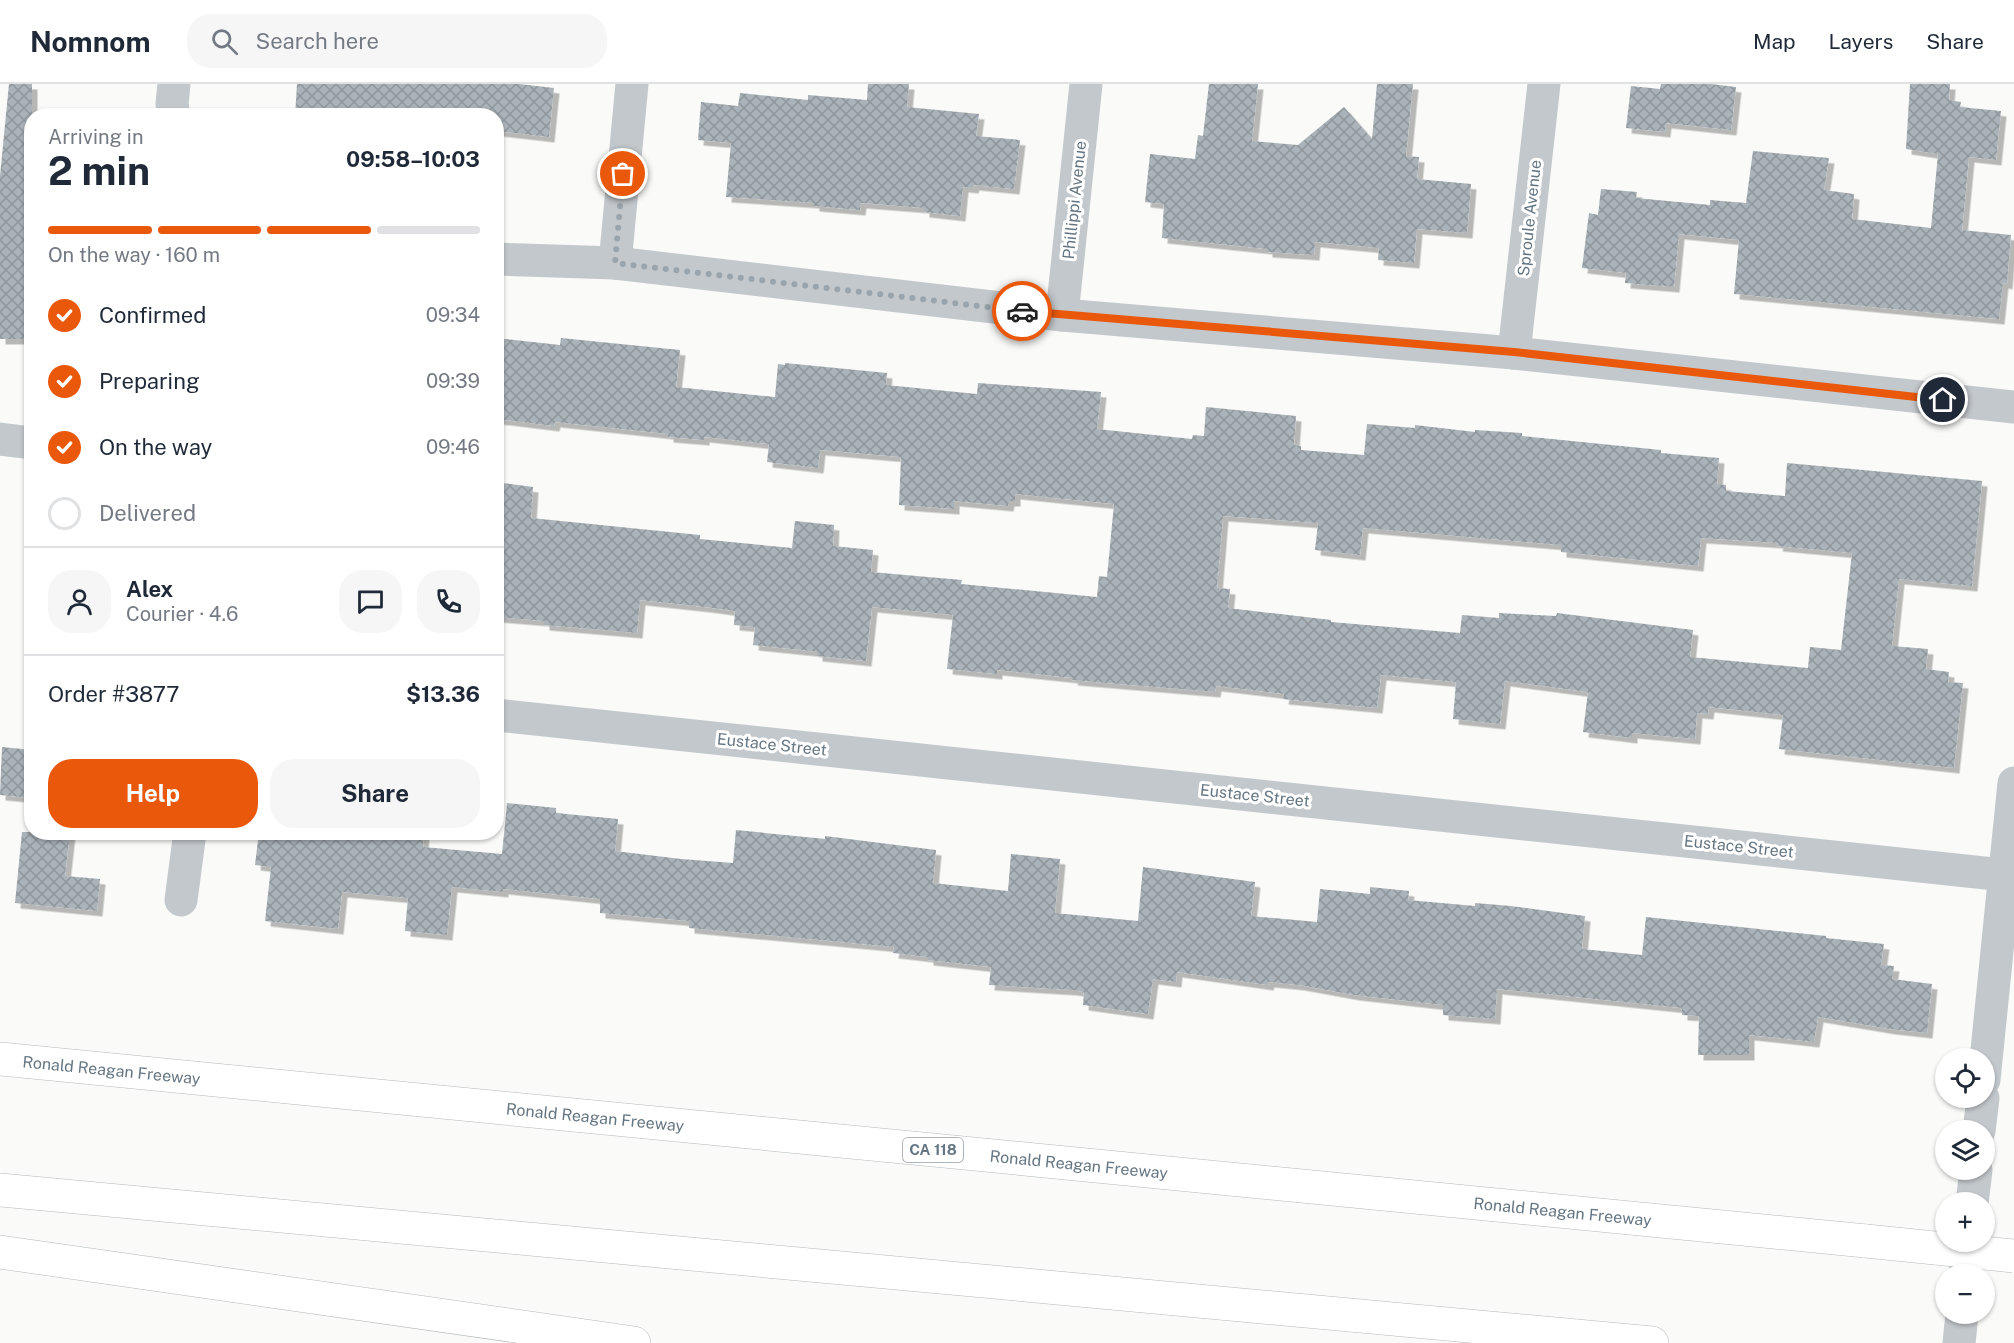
<!DOCTYPE html>
<html lang="en">
<head>
<meta charset="utf-8">
<style>
  body { margin:0; font-family:"Public Sans",sans-serif; background:#f6f6f7; color:#1f2937; height:100vh; display:flex; flex-direction:column; font-size:22px; white-space:nowrap }
  * { box-sizing:border-box; margin:0 }
  p { font-size:20px; color:#747a83 }
  .icon { flex:none; width:33px; height:33px; fill:none; stroke:currentColor; stroke-width:2; stroke-linecap:round; stroke-linejoin:round }
  .map { position:relative; flex:1; overflow:hidden }
  .panel { position:absolute; left:24px; top:24px; width:480px; height:732px; display:flex; flex-direction:column; background:#fff; border-radius:24px; box-shadow:0 2px 4px #0004 }
  .panel>* { flex:none }
  .buttons { position:absolute; left:1935px; top:964px; display:grid; gap:12px }
  .buttons a { display:grid; place-items:center; width:60px; height:60px; border-radius:50%; background:#fff; box-shadow:0 2px 4px #0004; font-size:30px }
  .pin { position:absolute; display:grid; place-items:center; width:51px; height:51px; color:#fff; margin:-26px; border:3px solid #fff; border-radius:50%; box-shadow:0 2px 6px #0007 }
  .courier { position:absolute; display:grid; place-items:center; width:60px; height:60px; margin:-30px; border:4px solid #ea580c; border-radius:50%; background:#fff; color:#222; box-shadow:0 2px 8px #0007 }
  .overview em { font-style:normal; font-weight:700 }
  .overview div { display:flex; flex-direction:column-reverse }
  .overview { display:flex; align-items:center; justify-content:space-between; height:102px; padding:0 24px }
  h1 { font-size:39px; font-weight:700; line-height:45px }
  .bar { display:grid; grid-template-columns:repeat(4,1fr); gap:9px 6px; align-content:center; height:72px; padding:0 24px }
  .bar i { height:8px; border-radius:4px; background:#e0e1e3 }
  .bar .on { background:#ea580c }
  .bar p { grid-column:span 4 }
  .line { display:flex; align-items:center; gap:15px; padding:0 24px; border-top:2px solid #e0e1e3 }
  .line div { flex:1 }
  .round { display:grid; place-items:center; flex:none; width:63px; height:63px; border-radius:24px; background:#f6f6f7 }
  ol { padding:0 24px; list-style:none }
  li { display:flex; align-items:center; gap:18px; height:66px }
  li p { margin-inline-start:auto }
  li .icon { padding:6px; border-radius:50%; background:#ea580c; color:#fff; stroke-width:4 }
  li:last-child { color:#747a83 }
  li i { width:33px; height:33px; border:3px solid #e0e1e3; border-radius:50% }
  .cta { display:flex; gap:12px; margin-top:auto; padding:12px 24px }
  .cta a { flex:1; height:69px; border-radius:24px; background:#ea580c; color:#fff; font-size:24px; font-weight:700; line-height:69px; text-align:center }
  .cta a+a { background:#f6f6f7; color:#1f2937 }
  header { display:flex; align-items:center; gap:36px; box-sizing:border-box; height:84px; padding:0 30px; background:#fff; border-bottom:2px solid #e0e1e3 }
  header strong { font-size:28px }
  nav { display:flex; gap:33px; margin-inline-start:auto; font-size:21px }
  .search { width:420px; height:54px; background:#f6f6f7; display:flex; align-items:center; gap:15px; box-sizing:border-box; padding:0 21px; border-radius:24px; color:#747a83; font-size:22px }
  .map>svg:first-child { display:block }
</style>
</head>
<body>
<header>
<strong>Nomnom</strong>
<div class="search"><svg class="icon" aria-label="search" viewBox="0 0 24 24"><circle cx="10" cy="10" r="6"/><path d="M15 15l6 6"/></svg>Search here</div>
<nav><a>Map</a><a>Layers</a><a>Share</a></nav>
</header>
<div class="map">
<svg width="2014" height="1259" viewBox="0 0 2014 1259">
  <defs>
    <pattern id="building-cross-hatch" width="8" height="8" patternUnits="userSpaceOnUse" patternTransform="scale(1.5)"><rect width="8" height="8" fill="#aab3b9"/><path d="M0 0l8 8M0 8l8-8" fill="none" stroke="#8e969c"/></pattern>
    <filter id="shadow"><feDropShadow dx="5.5" dy="5.5" stdDeviation="0" flood-color="#0004"/></filter>
  </defs>
  <rect width="100%" height="100%" fill="#fafaf8"/>
  <g fill="url(#building-cross-hatch)" fill-rule="evenodd" filter="url(#shadow)">
    <path d="M 9,0 L 32,0 L 32,154 L 24,255 L 0,255 L 0,92 Z"/>
    <path d="M 297,0 L 519,0 L 554,4 L 549,53 L 496,47 L 496,32 L 295,32 Z"/>
    <path d="M 868,0 L 909,0 L 907,23 L 979,30 L 976,52 L 1020,56 L 1014,105 L 974,101 L 973,104 L 963,103 L 960,132 L 924,128 L 924,124 L 861,119 L 860,126 L 814,122 L 814,119 L 726,113 L 731,59 L 698,56 L 701,18 L 738,22 L 740,9 L 808,16 L 808,11 L 867,16 Z"/>
    <path d="M 1209,0 L 1258,0 L 1252,57 L 1298,61 L 1344,23 L 1372,55 L 1377,0 L 1413,0 L 1406,72 L 1419,73 L 1417,95 L 1471,100 L 1467,149 L 1417,145 L 1414,179 L 1378,176 L 1379,164 L 1315,158 L 1314,171 L 1267,168 L 1267,165 L 1162,154 L 1164,120 L 1145,118 L 1150,70 L 1195,75 L 1198,51 L 1203,52 Z"/>
    <path d="M 1661,0 L 1711,0 L 1736,3 L 1731,46 L 1666,39 L 1665,48 L 1626,44 L 1631,2 L 1660,5 Z"/>
    <path d="M 1910,0 L 1950,0 L 1949,16 L 1961,18 L 1960,23 L 2001,27 L 1996,76 L 1969,73 L 1962,146 L 2011,151 L 2007,200 L 2003,199 L 1999,235 L 1734,210 L 1739,156 L 1679,150 L 1674,203 L 1625,199 L 1626,189 L 1582,184 L 1589,129 L 1598,131 L 1601,105 L 1637,108 L 1636,114 L 1710,121 L 1710,116 L 1746,119 L 1753,67 L 1829,74 L 1824,106 L 1854,110 L 1852,135 L 1931,144 L 1938,70 L 1906,65 Z"/>
    <path d="M 496,254 L 560,261 L 561,254 L 680,266 L 676,303 L 775,313 L 778,280 L 785,281 L 785,279 L 887,289 L 886,301 L 977,310 L 978,299 L 1101,308 L 1097,345 L 1192,355 L 1193,351 L 1204,352 L 1206,323 L 1296,332 L 1294,361 L 1301,362 L 1301,366 L 1364,371 L 1367,340 L 1415,344 L 1415,341 L 1475,348 L 1475,346 L 1522,349 L 1522,352 L 1661,366 L 1661,369 L 1719,374 L 1717,400 L 1726,401 L 1726,407 L 1785,412 L 1787,379 L 1982,397 L 1972,502 L 1899,495 L 1892,562 L 1928,565 L 1926,585 L 1949,588 L 1948,598 L 1963,599 L 1954,684 L 1779,665 L 1783,631 L 1709,623 L 1708,630 L 1697,629 L 1695,655 L 1632,649 L 1632,654 L 1583,648 L 1588,608 L 1505,597 L 1500,640 L 1453,635 L 1456,598 L 1381,591 L 1377,624 L 1283,615 L 1284,610 L 1216,602 L 1215,608 L 1072,596 L 1073,594 L 997,586 L 997,590 L 947,585 L 953,531 L 872,523 L 866,577 L 817,572 L 817,568 L 811,567 L 753,561 L 755,543 L 734,541 L 735,527 L 705,523 L 640,516 L 637,549 L 544,541 L 544,537 L 496,533 L 496,398 L 533,403 L 531,434 L 700,451 L 700,455 L 792,464 L 795,437 L 834,441 L 833,462 L 873,466 L 871,488 L 962,496 L 961,500 L 1097,513 L 1099,492 L 1107,493 L 1114,420 L 1015,410 L 1015,417 L 1009,417 L 1008,422 L 954,417 L 954,425 L 899,421 L 901,373 L 820,366 L 818,384 L 767,378 L 769,360 L 704,353 L 704,356 L 668,353 L 668,350 L 555,338 L 554,342 L 496,335 ZM 1223,432 L 1318,439 L 1315,466 L 1360,471 L 1363,444 L 1561,461 L 1561,468 L 1698,482 L 1701,454 L 1778,459 L 1777,462 L 1852,469 L 1841,566 L 1810,563 L 1808,584 L 1690,573 L 1693,546 L 1557,529 L 1556,532 L 1499,529 L 1499,534 L 1462,531 L 1460,549 L 1331,538 L 1331,536 L 1228,524 L 1230,505 L 1217,504 Z"/>
    <path d="M 2,663 L 32,666 L 32,714 L 0,711 Z"/>
    <path d="M 507,719 L 556,724 L 556,729 L 618,735 L 615,767 L 681,775 L 733,779 L 736,746 L 825,755 L 825,752 L 936,766 L 933,799 L 1008,807 L 1011,770 L 1060,775 L 1055,829 L 1138,837 L 1143,783 L 1255,798 L 1251,832 L 1317,838 L 1320,805 L 1370,810 L 1370,803 L 1409,807 L 1408,816 L 1475,822 L 1475,819 L 1511,822 L 1585,832 L 1582,865 L 1642,871 L 1646,833 L 1826,852 L 1826,854 L 1884,860 L 1881,881 L 1894,882 L 1892,895 L 1932,900 L 1927,949 L 1890,945 L 1818,933 L 1814,958 L 1749,951 L 1749,971 L 1698,971 L 1699,932 L 1682,931 L 1682,924 L 1497,905 L 1495,935 L 1443,931 L 1443,921 L 1354,911 L 1299,901 L 1269,898 L 1268,901 L 1177,888 L 1176,898 L 1153,895 L 1148,930 L 1083,921 L 1084,908 L 1072,906 L 989,901 L 991,883 L 928,876 L 928,873 L 893,869 L 894,863 L 689,844 L 689,837 L 600,829 L 600,815 L 503,805 L 503,808 L 452,803 L 447,851 L 405,847 L 408,814 L 342,808 L 338,845 L 265,837 L 271,783 L 255,781 L 259,748 L 424,748 L 423,763 L 502,770 Z"/>
    <path d="M 22,748 L 70,748 L 65,792 L 100,795 L 97,827 L 15,819 Z"/>
  </g>
  <g fill="none" stroke-linecap="round" stroke-linejoin="round">
    <defs>
      <g id="highway">
        <path id="s1" d="M 0,975 L 1866,1157"/>
        <path d="M 0,1106 L 1652,1259"/>
        <path d="M 0,1168 L 634,1259"/>
      </g>
    </defs>
    <use href="#highway" stroke="#b4b9bd" stroke-width="34"/>
    <g stroke="#c3c8cc" stroke-width="33">
      <path d="M 174,0 L 172,20 L 174,32"/>
      <path d="M 496,175 L 615,179 L 1062,231 L 1514,269 L 2014,323"/>
      <path d="M 615,179 L 632,0"/>
      <path d="M 1062,231 L 1086,0"/>
      <path d="M 1514,269 L 1544,0"/>
      <path d="M 0,355 L 32,359"/>
      <path d="M 496,631 L 2014,792"/>
      <path d="M 181,816 L 190,748"/>
      <path d="M 1984,996 L 2014,699"/>
      <path d="M 1979,1047 L 1983,1014"/>
      <path d="M 1972,1119 L 1976,1086"/>
      <path d="M 1965,1191 L 1969,1158"/>
      <path d="M 1959,1259 L 1962,1230"/>
    </g>
    <use href="#highway" stroke="#fff" stroke-width="33"/>
    <defs>
      <path id="highway-bridge" d="M 1866,1157 L 2014,1172"/>
    </defs>
    <use href="#highway-bridge" stroke="#b4b9bd" stroke-width="34" stroke-linecap="butt"/>
    <use href="#highway-bridge" stroke="#fff" stroke-width="33"/>
  </g>
  <g fill="none" stroke-linecap="round" stroke-linejoin="round">
    <path stroke="#99a4ac" stroke-width="6" stroke-dasharray="0 10.8" d="M 623,90 L 615,179 L 1022,227"/>
    <path stroke="#ea580c" stroke-width="8" d="M 1022,227 L 1514,268 L 1943,316"/>
  </g>
  <g text-anchor="middle" stroke-width="6" stroke-linejoin="round" paint-order="stroke">
    <rect fill="#fff" stroke="#939fa8" stroke-width="1.5" x="903" y="1054" width="60" height="24" rx="4.5"/>
    <g font-size="15" font-weight="bold" fill="#657683">
      <text x="933" y="1071">CA 118</text>
    </g>
    <g font-size="16" fill="#657683" stroke="#fff">
      <text transform="translate(1074 116) rotate(-84)" y="6">Phillippi Avenue</text>
      <text transform="translate(1529 134) rotate(-84)" y="6">Sproule Avenue</text>
      <text transform="translate(772 660) rotate(6)" y="6">Eustace Street</text>
      <text transform="translate(1255 711) rotate(6)" y="6">Eustace Street</text>
      <text transform="translate(1739 762) rotate(6)" y="6">Eustace Street</text>
      <text dy="6" stroke="none"><textPath href="#s1" startOffset="112">Ronald Reagan Freeway</textPath></text>
      <text dy="6" stroke="none"><textPath href="#s1" startOffset="598">Ronald Reagan Freeway</textPath></text>
      <text dy="6" stroke="none"><textPath href="#s1" startOffset="1084">Ronald Reagan Freeway</textPath></text>
      <text dy="6" stroke="none"><textPath href="#s1" startOffset="1570">Ronald Reagan Freeway</textPath></text>
    </g>
  </g>
</svg>
<div class="buttons">
<a><svg class="icon" aria-label="locate" viewBox="0 0 24 24"><circle cx="12" cy="12" r="6"/><path d="M12 2v4M12 18v4M2 12h4M18 12h4"/></svg></a>
<a><svg class="icon" aria-label="layers" viewBox="0 0 24 24"><path d="M12 4l9 5-9 5-9-5zM3 14l9 5 9-5"/></svg></a>
<a>+</a>
<a>−</a>
</div>
<div class="pin" style="left:623px;top:90px;background:#ea580c"><svg class="icon" aria-label="bag" viewBox="0 0 24 24"><path d="M5 8h14l-1 12H6zM9 8a3 3 0 0 1 6 0"/></svg></div>
<div class="pin" style="left:1943px;top:316px;background:#1f2937"><svg class="icon" aria-label="home" viewBox="0 0 24 24"><path d="M3 11l9-7 9 7M6 9v11h12V9"/></svg></div>
<div class="courier" style="left:1022px;top:227px"><svg class="icon" aria-label="car" viewBox="0 0 24 24"><path d="M5 17H2v-5l4-1 3-4h7l3 4 3 1v5h-3M9 17h6M6 11h13"/><circle cx="7" cy="17" r="2"/><circle cx="17" cy="17" r="2"/></svg></div>
<section class="panel">
<div class="overview"><div><h1>2 min</h1><p>Arriving in</p></div><em>09:58–10:03</em></div>
<div class="bar"><i class="on"></i><i class="on"></i><i class="on"></i><i></i><p>On the way · 160 m</p></div>
<ol>
<li><svg class="icon" aria-label="check" viewBox="0 0 24 24"><path d="M5 12l5 5 9-10"/></svg>Confirmed<p>09:34</p></li>
<li><svg class="icon" aria-label="check" viewBox="0 0 24 24"><path d="M5 12l5 5 9-10"/></svg>Preparing<p>09:39</p></li>
<li><svg class="icon" aria-label="check" viewBox="0 0 24 24"><path d="M5 12l5 5 9-10"/></svg>On the way<p>09:46</p></li>
<li><i></i>Delivered</li>
</ol>
<div class="line" style="height:108px"><a class="round"><svg class="icon" aria-label="person" viewBox="0 0 24 24"><circle cx="12" cy="8" r="4"/><path d="M4 21q1-7 8-7t8 7"/></svg></a><div><b>Alex</b><p>Courier · 4.6</p></div><a class="round"><svg class="icon" aria-label="chat" viewBox="0 0 24 24"><path d="M4 5h16v11H9l-5 4z"/></svg></a><a class="round"><svg class="icon" aria-label="phone" viewBox="0 0 24 24"><path d="M5 4h4l2 5-3 2q2 4 5 5l2-3 5 2v4C11 20 4 13 5 4z"/></svg></a></div>
<div class="line" style="height:78px"><div>Order #3877</div><b>$13.36</b></div>
<div class="cta"><a>Help</a><a>Share</a></div>
</section>
</div>
</body>
</html>
